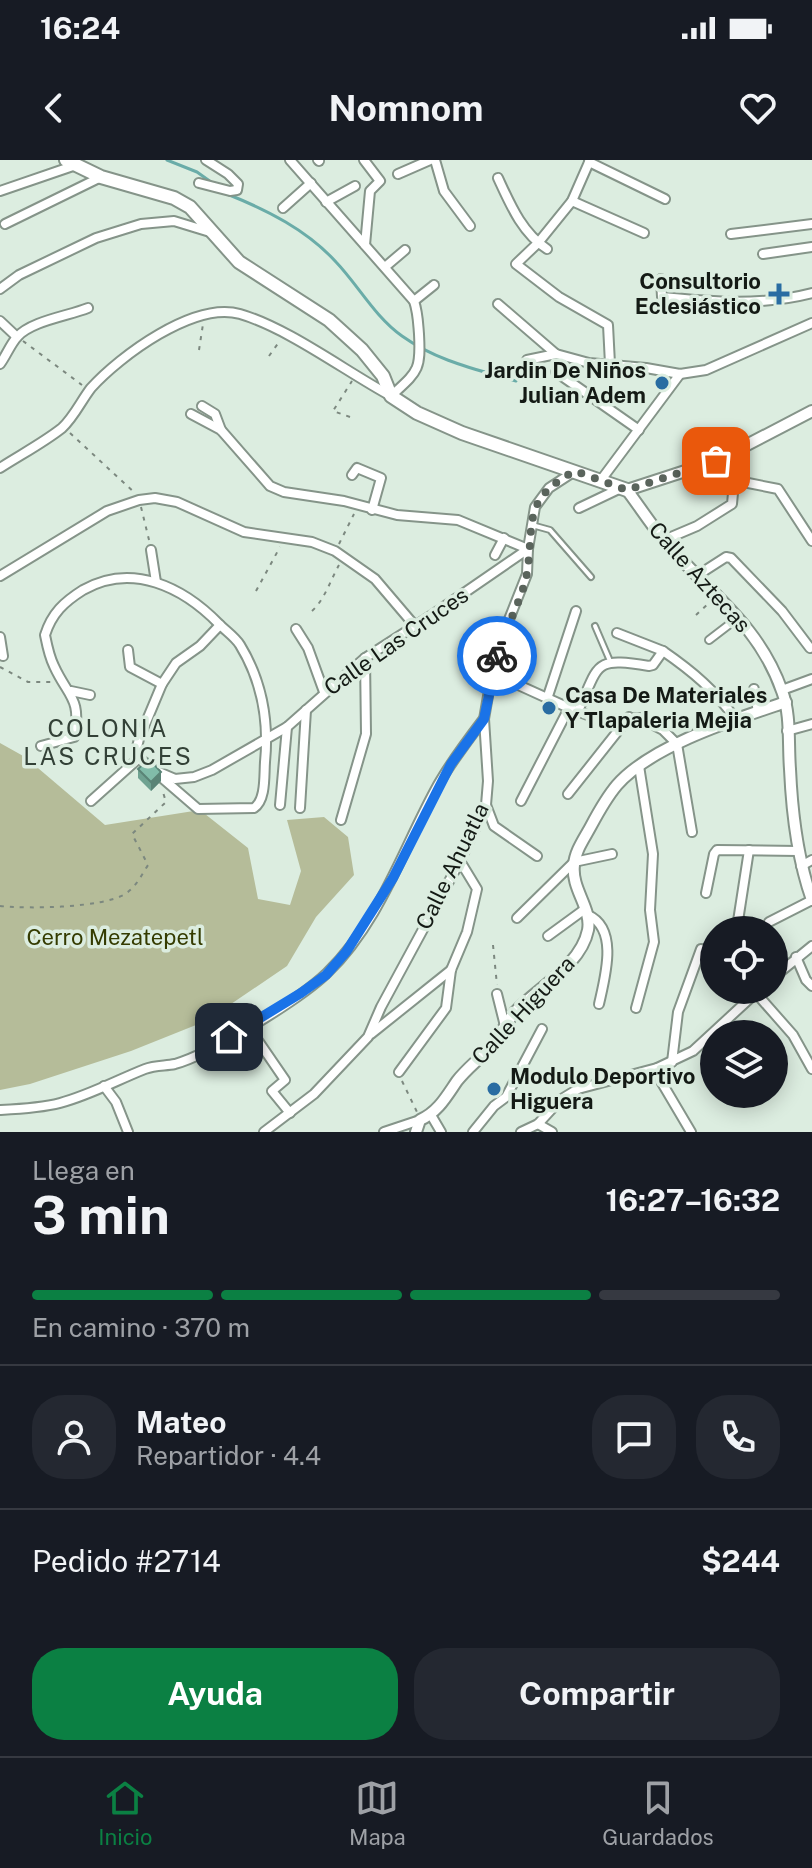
<!DOCTYPE html>
<html lang="es">
<head>
<meta charset="utf-8">
<style>
  body { margin:0; font-family:"Public Sans",sans-serif; background:#242831; color:#f1f3f6; height:100vh; display:flex; flex-direction:column; font-size:30px; white-space:nowrap }
  * { box-sizing:border-box; margin:0 }
  p { font-size:26px; color:#9ea1a6 }
  .icon { flex:none; width:44px; height:44px; fill:none; stroke:currentColor; stroke-width:2; stroke-linecap:round; stroke-linejoin:round }
  .map { position:relative; height:972px; overflow:hidden }
  .drawer { display:flex; flex-direction:column; background:#171b24; flex:1 }
  .drawer>* { flex:none }
  .controls { position:absolute; left:700px; top:756px; display:grid; gap:16px }
  .controls a { display:grid; place-items:center; width:88px; height:88px; border-radius:50%; background:#171b24; box-shadow:0 4px 20px #0003; font-size:40px }
  .pin { position:absolute; display:grid; place-items:center; width:68px; height:68px; color:#fff; margin:-34px; border-radius:16px; box-shadow:0 4px 12px #0006 }
  .courier { position:absolute; display:grid; place-items:center; width:80px; height:80px; margin:-40px; border:6px solid #1a73e8; border-radius:50%; background:#fff; color:#222; box-shadow:0 2px 10px #0007 }
  .summary em { font-style:normal; font-weight:700 }
  .summary div { display:flex; flex-direction:column-reverse }
  .summary { display:flex; align-items:center; justify-content:space-between; height:136px; padding:0 32px }
  h1 { font-size:52px; font-weight:700; line-height:60px }
  .bar { display:grid; grid-template-columns:repeat(4,1fr); gap:12px 8px; align-content:center; height:96px; padding:0 32px }
  .bar i { height:10px; border-radius:6px; background:#363941 }
  .bar .current { background:#0b8043 }
  .bar p { grid-column:span 4 }
  .line { display:flex; align-items:center; gap:20px; padding:0 32px; border-top:2px solid #363941 }
  .line div { flex:1 }
  .round { display:grid; place-items:center; flex:none; width:84px; height:84px; border-radius:32px; background:#242831 }
  .cta { display:flex; gap:16px; margin-top:auto; padding:16px 32px }
  .cta a { flex:1; height:92px; border-radius:32px; background:#0b8043; color:#fff; font-size:32px; font-weight:700; line-height:92px; text-align:center }
  .cta a+a { background:#242831; color:#f1f3f6 }
  .status { display:flex; justify-content:space-between; align-items:center; height:56px; padding:0 40px; background:#171b24; direction:ltr }
  .status svg { height:22px; fill:currentColor }
  header { display:flex; justify-content:space-between; align-items:center; height:104px; padding:0 32px; background:#171b24; font-size:36px; font-weight:700 }
  .menu { display:flex; justify-content:space-around; align-items:center; height:112px; border-top:2px solid #363941; background:#171b24; font-size:22px; color:#9ea1a6 }
  .menu a { display:grid; justify-items:center; gap:4px }
  .menu .current { color:#0b8043 }
  .map>svg:first-child { display:block }
</style>
</head>
<body>
<div class="status"><b>16:24</b><svg viewBox="0 0 49 12"><path d="M0 12V9h3v3zM5 12V6h3v6zM10 12V3h3v9zM15 12V0h3v12zM26 1h20v11H26zM47 4h2v5h-2z"/></svg></div>
<header><svg class="icon" aria-label="back" viewBox="0 0 24 24"><path d="M15 5l-7 7 7 7"/></svg>Nomnom<svg class="icon" aria-label="heart" viewBox="0 0 24 24"><path d="M12 20l-8-8c-3-5 5-10 8-4 3-6 11-1 8 4z"/></svg></header>
<div class="map">
<svg width="812" height="972" viewBox="0 0 812 972">
  <rect width="100%" height="100%" fill="#dcede0"/>
  <path fill="#b5bc99" d="M 0,583 L 25,597 L 105,665 L 200,650 L 248,688 L 258,739 L 290,745 L 301,711 L 287,660 L 324,657 L 348,677 L 354,715 L 316,757 L 287,806 L 206,861 L 131,891 L 30,924 L 0,930 Z"/>
  <g fill="none" stroke-linecap="round" stroke-linejoin="round">
    <g stroke="#6aaca8" stroke-width="3">
      <path d="M 167,0 L 197,12 L 211,22"/>
      <path d="M 227,34 C 267,50 307,70 336,102 C 358,125 375,157 402,176 C 437,201 475,209 516,221"/>
    </g>
    <defs>
      <g id="service">
        <path d="M 532,365 L 550,370 L 591,417"/>
        <path d="M 595,466 L 610,501"/>
      </g>
      <path id="pedestrian" d="M 709,480 L 739,457"/>
      <g id="minor">
        <path d="M 318,0 L 319,1"/>
        <path d="M 364,0 L 380,21 L 370,31 L 365,85"/>
        <path d="M 435,0 L 444,31 L 470,66"/>
        <path d="M 590,0 L 572,41 L 538,83 L 516,104 L 559,137 L 608,165 L 610,204"/>
        <path d="M 589,2 L 665,39"/>
        <path d="M 398,14 L 430,0"/>
        <path d="M 498,18 C 510,44 522,73 547,89"/>
        <path d="M 199,23 L 230,31 L 237,30 L 238,24 L 228,14 L 206,0"/>
        <path d="M 0,31 L 73,6"/>
        <path d="M 572,41 L 644,73"/>
        <path d="M 326,42 L 355,26"/>
        <path d="M 283,48 L 311,23"/>
        <path d="M 5,64 L 101,17"/>
        <path d="M 731,74 L 812,64"/>
        <path d="M 763,94 L 812,87"/>
        <path d="M 385,107 L 405,90"/>
        <path d="M 661,119 L 662,137 C 712,142 762,146 812,133"/>
        <path d="M 0,129 L 19,115 L 96,78 L 141,64 L 174,61 L 210,72"/>
        <path d="M 414,141 L 434,125"/>
        <path d="M 498,144 L 556,194 L 589,203 L 646,208 L 680,214 L 706,210 L 812,163"/>
        <path d="M 0,161 L 17,177"/>
        <path d="M 527,200 L 556,194"/>
        <path d="M 0,204 C 6,196 10,185 17,177 C 31,161 68,156 88,148"/>
        <path d="M 556,212 L 639,270"/>
        <path d="M 202,246 L 215,254 L 221,270"/>
        <path d="M 191,254 L 221,270 L 270,326 L 284,332 L 344,341 L 397,355 L 458,360 L 528,389"/>
        <path d="M 0,308 C 20,295 43,283 62,268 C 74,257 81,241 91,228 C 120,196 194,141 240,154 C 288,168 345,211 391,236 C 418,211 421,211 419,174 C 418,162 418,153 414,141 L 290,0"/>
        <path d="M 352,315 L 357,308 L 381,318 L 372,350"/>
        <path d="M 601,320 L 680,214"/>
        <path d="M 733,320 L 778,329 L 812,381"/>
        <path d="M 579,348 L 621,328"/>
        <path d="M 664,380 L 697,366 L 732,344 L 735,311 L 744,287"/>
        <path d="M 151,390 L 156,422"/>
        <path d="M 495,395 L 504,378"/>
        <path d="M 698,415 L 726,397 L 731,398 L 782,451 L 810,488"/>
        <path d="M 0,416 L 107,351 L 139,340 L 155,338 L 177,342 L 244,372 L 312,382 L 335,391 L 375,419 L 415,466"/>
        <path d="M 296,469 L 308,488 L 324,532"/>
        <path d="M 617,473 L 663,491"/>
        <path d="M 0,477 L 3,496"/>
        <path d="M 128,490 L 130,507 L 162,524"/>
        <path d="M 492,513 L 569,548 L 603,561 L 640,558 L 663,570 L 677,584 L 692,672"/>
        <path d="M 754,529 L 758,552"/>
        <path d="M 782,530 L 812,519"/>
        <path d="M 71,531 L 90,535"/>
        <path d="M 547,539 L 576,451"/>
        <path d="M 578,551 C 600,503 593,497 649,506 L 653,505 L 663,491 C 692,511 716,531 736,560"/>
        <path d="M 787,571 L 812,564"/>
        <path d="M 41,586 L 74,577 C 82,538 68,537 54,506 C 49,496 47,485 45,475 C 52,453 64,442 83,430 C 132,402 183,427 219,464 C 226,471 235,477 240,485 C 262,521 269,561 265,602 C 264,616 266,640 254,648 L 198,649 L 154,611"/>
        <path d="M 139,598 L 154,610 L 175,619 L 194,617 L 212,610 L 287,567 L 365,498 L 435,453 L 528,389"/>
        <path d="M 139,598 L 137,587 L 139,579 L 162,524 L 176,503 L 200,486 L 220,465"/>
        <path d="M 568,634 L 629,557"/>
        <path d="M 91,641 L 139,598"/>
        <path d="M 521,641 L 569,548"/>
        <path d="M 280,645 L 287,567"/>
        <path d="M 486,645 L 494,666 L 537,696"/>
        <path d="M 300,648 L 306,550"/>
        <path d="M 341,660 L 366,574 L 365,498"/>
        <path d="M 801,706 L 812,700"/>
        <path d="M 706,733 L 714,694 L 717,690 L 798,691"/>
        <path d="M 588,755 C 619,769 605,817 599,844"/>
        <path d="M 517,758 L 574,702 L 612,694"/>
        <path d="M 738,761 L 749,690"/>
        <path d="M 769,762 L 812,740"/>
        <path d="M 548,776 L 585,749"/>
        <path d="M 796,797 L 806,820 L 812,826"/>
        <path d="M 774,817 L 812,786"/>
        <path d="M 756,833 L 793,875 L 812,909"/>
        <path d="M 497,834 L 505,866"/>
        <path d="M 636,848 L 654,782 L 650,750 L 653,694 L 639,606"/>
        <path d="M 248,866 L 285,920 L 272,931 L 290,953"/>
        <path d="M 371,874 L 451,810"/>
        <path d="M 672,902 L 678,852 L 701,789"/>
        <path d="M 657,908 L 662,923 L 691,972"/>
        <path d="M 399,912 L 446,848 L 451,810 L 467,772 L 477,729 L 460,701"/>
        <path d="M 104,926 L 116,942 L 128,972"/>
        <path d="M 0,950 C 20,949 41,948 60,943 C 90,935 117,920 145,909 C 155,905 165,906 175,904 C 211,894 300,839 327,813 C 380,762 403,688 438,625 C 451,602 467,581 483,560"/>
        <path d="M 431,955 L 441,972"/>
        <path d="M 538,964 L 552,972"/>
        <path d="M 264,972 L 314,934 L 368,877 L 381,847 L 460,701 L 486,645 L 488,621 L 484,559 L 492,513 L 502,477 L 527,414 L 528,389 L 535,347 L 549,328 L 575,311"/>
        <path d="M 384,972 L 420,960"/>
        <path d="M 473,972 L 494,946 L 506,937 L 542,869"/>
        <path d="M 521,972 L 538,964 L 560,940 L 578,929 L 657,908 L 693,891 L 759,830"/>
      </g>
      <g id="tertiary">
        <path d="M 812,251 L 716,301 L 627,330 C 639,346 650,363 663,379 C 706,431 758,462 782,531 C 791,554 788,584 790,609 C 792,654 797,698 812,740"/>
        <path d="M 416,972 L 420,960 C 438,952 446,937 457,921 C 467,908 481,898 491,886 C 501,875 506,862 516,851 C 539,827 581,805 588,770 C 592,748 571,729 574,705 C 575,691 584,679 591,666 C 599,651 606,638 617,625 C 652,585 736,559 786,542"/>
      </g>
      <path id="secondary" d="M 66,0 L 101,17 L 174,38 L 190,47 L 239,102 L 329,160 L 362,190 L 383,216 L 391,236 L 417,253 L 462,273 L 627,330"/>
    </defs>
    <use href="#service" stroke="#859489" stroke-width="8"/>
    <use href="#pedestrian" stroke="#859489" stroke-width="10"/>
    <use href="#minor" stroke="#859489" stroke-width="12"/>
    <use href="#tertiary" stroke="#859489" stroke-width="14"/>
    <use href="#secondary" stroke="#859489" stroke-width="16"/>
    <g stroke="#7c887f" stroke-width="2" stroke-dasharray="4 6" stroke-linecap="butt">
      <path d="M 23,181 L 82,225"/>
      <path d="M 199,190 L 203,164"/>
      <path d="M 269,196 L 279,182"/>
      <path d="M 350,257 L 333,251 L 352,221"/>
      <path d="M 70,273 L 136,334"/>
      <path d="M 141,347 L 150,384"/>
      <path d="M 339,384 L 354,354"/>
      <path d="M 256,431 L 280,387"/>
      <path d="M 312,451 C 325,439 330,421 339,405"/>
      <path d="M 696,455 L 711,441"/>
      <path d="M 0,507 L 28,522 L 53,522"/>
      <path d="M 0,746 C 27,749 103,748 125,734 C 136,727 141,716 148,705 L 132,674 L 166,642 L 162,629"/>
      <path d="M 493,785 L 497,825"/>
      <path d="M 402,921 L 417,952"/>
    </g>
    <use href="#service" stroke="#fff" stroke-width="4"/>
    <use href="#pedestrian" stroke="#fff" stroke-width="6"/>
    <use href="#minor" stroke="#fff" stroke-width="8"/>
    <use href="#tertiary" stroke="#fff" stroke-width="10"/>
    <use href="#secondary" stroke="#fff" stroke-width="12"/>
  </g>
  <path fill="#6fa291" d="M 138,609 L 161,621 L 151,631 L 138,618 Z"/>
  <path fill="#5a8476" d="M 161,612 L 161,621 L 151,631 L 151,622 Z"/>
  <path fill="#81bca9" stroke="#5a8476" stroke-width="2" d="M 149,599 L 161,612 L 151,622 L 138,609 Z"/>
  <g fill="none" stroke-linecap="round" stroke-linejoin="round">
    <path stroke="#5a645c" stroke-width="8" stroke-dasharray="0 14.4" d="M 497,496 C 504,470 523,438 527,413 C 535,362 521,340 575,311 L 627,330 L 716,301"/>
    <path stroke="#1a73e8" stroke-width="10" d="M 229,877 L 301,833 L 326,815 L 346,792 L 393,718 L 451,604 L 484,559 L 497,496"/>
  </g>
  <g fill="#296ca2" stroke="#dcede0" stroke-width="3">
    <path d="M775 122h8v8h8v8h-8v8h-8v-8h-8v-8h8z"/>
    <circle cx="662" cy="223" r="8"/>
    <circle cx="549" cy="548" r="8"/>
    <circle cx="494" cy="929" r="8"/>
  </g>
  <g text-anchor="middle" stroke-width="7" stroke-linejoin="round" paint-order="stroke">
    <g font-size="22" font-weight="bold" fill="#141a15" stroke="#dcede0" text-anchor="end">
      <text x="761" y="129">Consultorio<tspan x="761" dy="25">Eclesiástico</tspan></text>
      <text x="646" y="218">Jardin De Niños<tspan x="646" dy="25">Julian Adem</tspan></text>
      <text x="565" y="543" text-anchor="start">Casa De Materiales<tspan x="565" dy="25">Y Tlapaleria Mejia</tspan></text>
      <text x="510" y="924" text-anchor="start">Modulo Deportivo<tspan x="510" dy="25">Higuera</tspan></text>
    </g>
    <g font-size="22" fill="#141a15" stroke="#dcede0">
      <text transform="translate(700 417) rotate(48)" y="8">Calle Aztecas</text>
      <text transform="translate(396 481) rotate(-35)" y="8">Calle Las Cruces</text>
      <text transform="translate(452 706) rotate(-64)" y="8">Calle Ahuatla</text>
      <text transform="translate(523 850) rotate(-47)" y="8">Calle Higuera</text>
    </g>
    <g font-size="22" fill="#343b00" stroke="#dcede0">
      <text x="115" y="785">Cerro Mezatepetl</text>
    </g>
    <g font-size="24" letter-spacing="2" fill="#334137" stroke="#dcede0">
      <text x="108" y="577">COLONIA<tspan x="108" dy="28">LAS CRUCES</tspan></text>
    </g>
  </g>
</svg>
<div class="controls">
<a><svg class="icon" aria-label="locate" viewBox="0 0 24 24"><circle cx="12" cy="12" r="6"/><path d="M12 2v4M12 18v4M2 12h4M18 12h4"/></svg></a>
<a><svg class="icon" aria-label="layers" viewBox="0 0 24 24"><path d="M12 4l9 5-9 5-9-5zM3 14l9 5 9-5"/></svg></a>
</div>
<div class="pin" style="left:716px;top:301px;background:#ea580c"><svg class="icon" aria-label="bag" viewBox="0 0 24 24"><path d="M5 8h14l-1 12H6zM9 8a3 3 0 0 1 6 0"/></svg></div>
<div class="pin" style="left:229px;top:877px;background:#1f2937"><svg class="icon" aria-label="home" viewBox="0 0 24 24"><path d="M3 11l9-7 9 7M6 9v11h12V9"/></svg></div>
<div class="courier" style="left:497px;top:496px"><svg class="icon" aria-label="bike" viewBox="0 0 24 24"><circle cx="6" cy="16" r="4"/><circle cx="18" cy="16" r="4"/><path d="M6 16l4-8h5l3 8M10 8l3 8H6M13 5h3"/></svg></div>
</div>
<section class="drawer">
<div class="summary"><div><h1>3 min</h1><p>Llega en</p></div><em>16:27–16:32</em></div>
<div class="bar"><i class="current"></i><i class="current"></i><i class="current"></i><i></i><p>En camino · 370 m</p></div>
<div class="line" style="height:144px"><a class="round"><svg class="icon" aria-label="person" viewBox="0 0 24 24"><circle cx="12" cy="8" r="4"/><path d="M4 21q1-7 8-7t8 7"/></svg></a><div><b>Mateo</b><p>Repartidor · 4.4</p></div><a class="round"><svg class="icon" aria-label="chat" viewBox="0 0 24 24"><path d="M4 5h16v11H9l-5 4z"/></svg></a><a class="round"><svg class="icon" aria-label="phone" viewBox="0 0 24 24"><path d="M5 4h4l2 5-3 2q2 4 5 5l2-3 5 2v4C11 20 4 13 5 4z"/></svg></a></div>
<div class="line" style="height:104px"><div>Pedido #2714</div><b>$244</b></div>
<div class="cta"><a>Ayuda</a><a>Compartir</a></div>
</section>
<nav class="menu">
<a class="current"><svg class="icon" aria-label="home" viewBox="0 0 24 24"><path d="M3 11l9-7 9 7M6 9v11h12V9"/></svg>Inicio</a>
<a><svg class="icon" aria-label="map" viewBox="0 0 24 24"><path d="M3 6l6-2 6 2 6-2v14l-6 2-6-2-6 2zM9 4v14M15 6v14"/></svg>Mapa</a>
<a><svg class="icon" aria-label="saved" viewBox="0 0 24 24"><path d="M7 4h10v16l-5-4-5 4z"/></svg>Guardados</a>
</nav>
</body>
</html>
